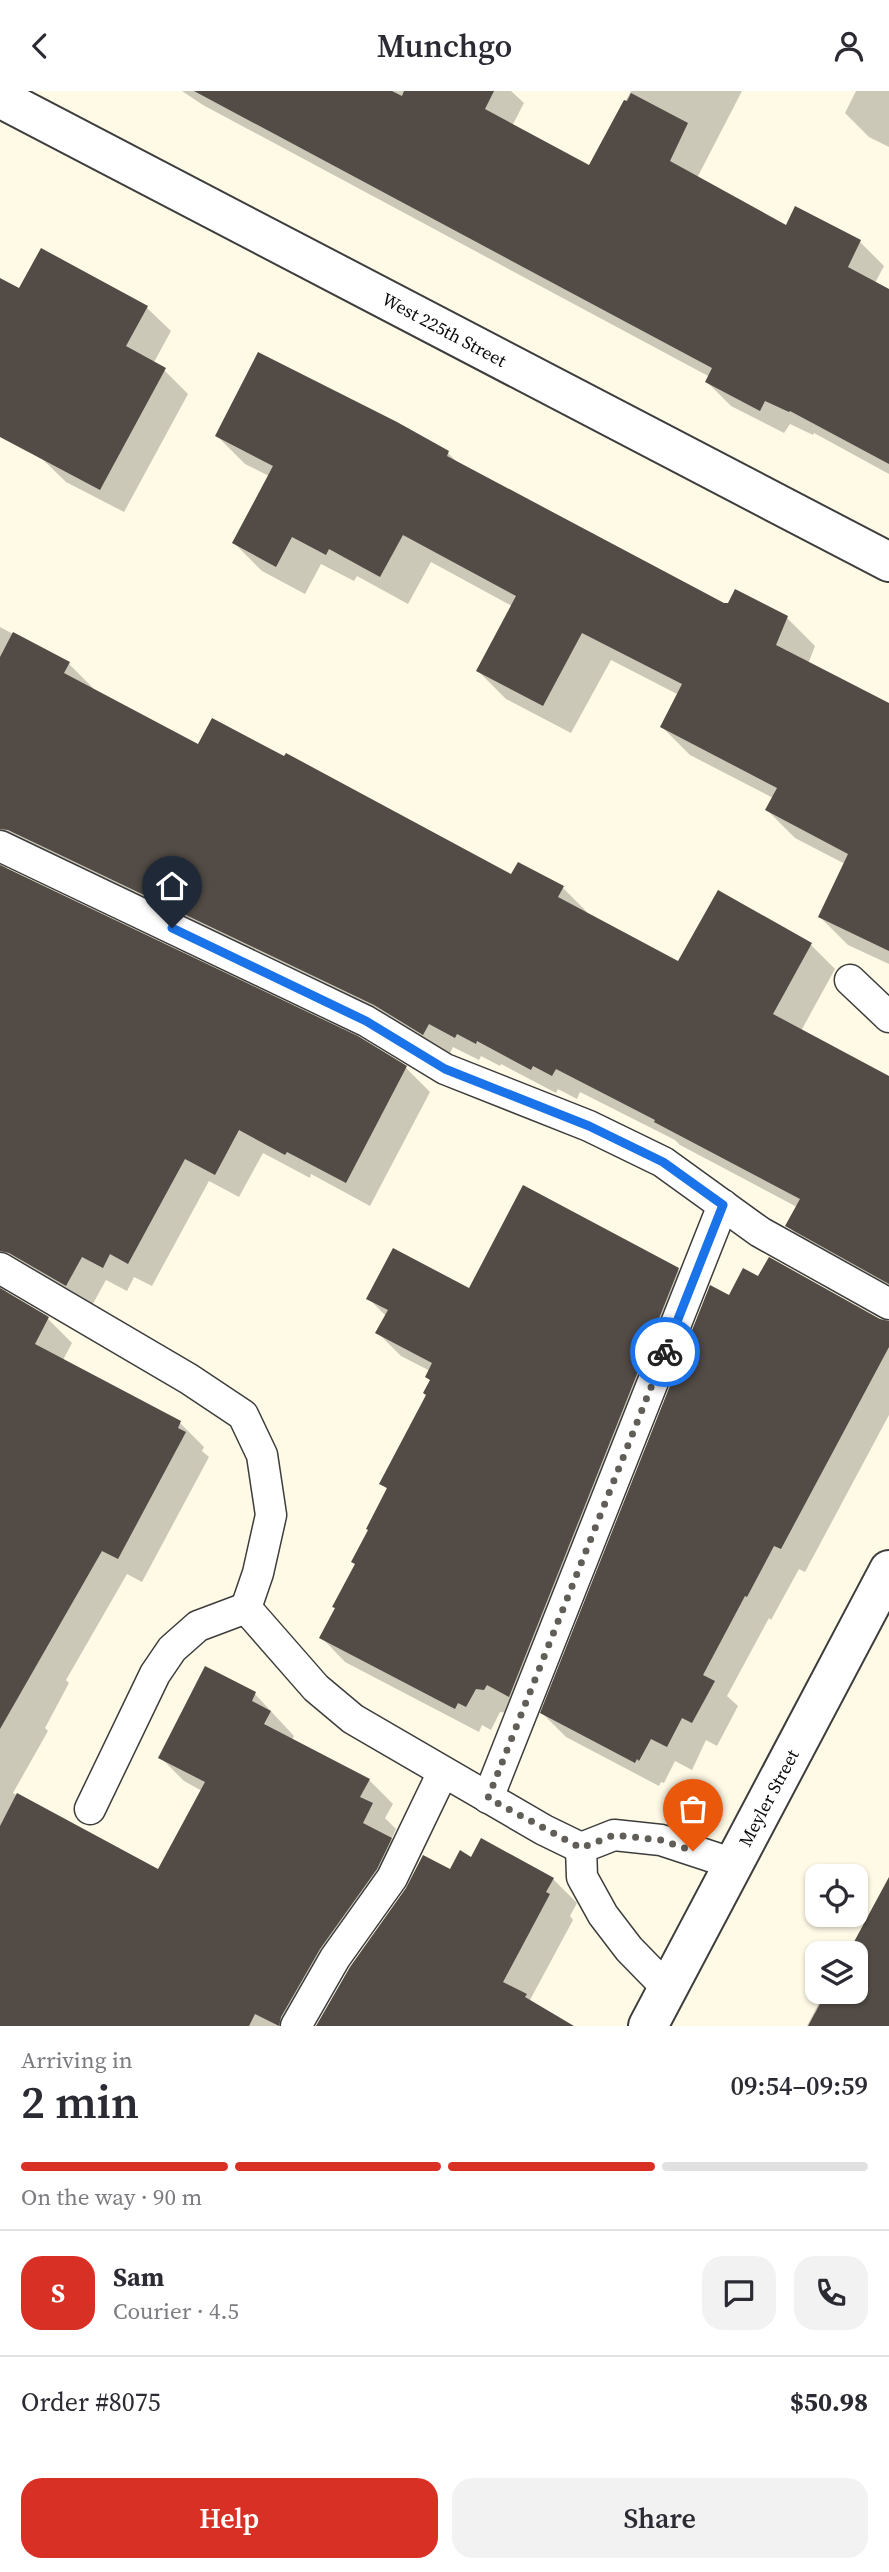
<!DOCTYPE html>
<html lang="en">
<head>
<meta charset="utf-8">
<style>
  body { margin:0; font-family:"Source Serif 4",serif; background:#f2f2f3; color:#2b2b33; height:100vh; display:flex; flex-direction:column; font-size:26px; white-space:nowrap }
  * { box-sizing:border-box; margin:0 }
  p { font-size:23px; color:#7c7c81 }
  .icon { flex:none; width:38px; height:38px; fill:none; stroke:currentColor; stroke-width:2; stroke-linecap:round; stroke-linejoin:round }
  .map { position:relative; height:1935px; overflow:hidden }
  .sheet { display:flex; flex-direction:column; background:#fff; flex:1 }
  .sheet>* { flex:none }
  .fabs { position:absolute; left:805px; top:1773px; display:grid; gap:14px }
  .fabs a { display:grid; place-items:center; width:63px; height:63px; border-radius:14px; background:#fff; box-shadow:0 2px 5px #0004; font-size:35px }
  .pin { position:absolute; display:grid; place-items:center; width:60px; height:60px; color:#fff; margin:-72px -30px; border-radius:50% 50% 50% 0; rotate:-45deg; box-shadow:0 0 7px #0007 }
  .pin .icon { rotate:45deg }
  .courier { position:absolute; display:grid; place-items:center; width:70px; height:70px; margin:-35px; border:5px solid #1a73e8; border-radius:50%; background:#fff; color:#222; box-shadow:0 2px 9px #0007 }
  .summary em { font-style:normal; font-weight:600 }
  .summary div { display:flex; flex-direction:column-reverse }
  .summary { display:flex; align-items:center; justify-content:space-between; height:119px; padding:0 21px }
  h1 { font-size:46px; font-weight:600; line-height:52px }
  .bar { display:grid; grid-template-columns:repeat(4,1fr); gap:10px 7px; align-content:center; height:84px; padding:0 21px }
  .bar i { height:9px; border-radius:5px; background:#e1e1e2 }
  .bar .current { background:#d93025 }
  .bar p { grid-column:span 4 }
  .line { display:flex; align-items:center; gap:18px; padding:0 21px; border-top:2px solid #e1e1e2 }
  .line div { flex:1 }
  .round { display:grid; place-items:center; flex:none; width:74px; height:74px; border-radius:21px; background:#f2f2f3 }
  .action { display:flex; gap:14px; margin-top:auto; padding:14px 21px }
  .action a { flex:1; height:80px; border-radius:21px; background:#d93025; color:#fff; font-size:28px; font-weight:600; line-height:80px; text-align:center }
  .action a+a { background:#f2f2f3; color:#2b2b33 }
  header { display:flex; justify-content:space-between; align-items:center; height:91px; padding:0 21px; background:#fff; font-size:32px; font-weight:600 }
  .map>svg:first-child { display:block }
</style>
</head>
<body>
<header><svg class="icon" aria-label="back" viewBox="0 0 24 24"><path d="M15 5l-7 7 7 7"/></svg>Munchgo<svg class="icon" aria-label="person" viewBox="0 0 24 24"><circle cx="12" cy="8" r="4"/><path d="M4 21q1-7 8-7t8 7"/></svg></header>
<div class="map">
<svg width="889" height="1935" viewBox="0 0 889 1935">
  <rect width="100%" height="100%" fill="#fffae6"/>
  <g fill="#0003">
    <path d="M 182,0 L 511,0 L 524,12 L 512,35 L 590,76 L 631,0 L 742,0 L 697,87 L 786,136 L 860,151 L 884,175 L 875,192 L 889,200 L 889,383 L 814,342 L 813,344 L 790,333 L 784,342 L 731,315 L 707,291 L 710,286 L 203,14 Z"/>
    <path d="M 856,0 L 889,0 L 889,56 L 869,46 L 845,22 Z"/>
    <path d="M 42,159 L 147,217 L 171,240 L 153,273 L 164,279 L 188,303 L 124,421 L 66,391 L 0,327 L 0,189 L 19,200 Z"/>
    <path d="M 217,345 L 448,362 L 459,373 L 724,514 L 787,527 L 815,555 L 808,573 L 889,614 L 889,873 L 848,854 L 820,826 L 845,773 L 795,747 L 767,719 L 773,707 L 690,664 L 662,636 L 679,604 L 611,569 L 571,642 L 506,608 L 478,580 L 512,515 L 431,471 L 408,513 L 357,485 L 354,490 L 321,473 L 305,503 L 262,480 L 234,452 L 269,385 L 245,373 Z"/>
    <path d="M 0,536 L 69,573 L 93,597 L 92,599 L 199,655 L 512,785 L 563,797 L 587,821 L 586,822 L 679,872 L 719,802 L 811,854 L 835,878 L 801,940 L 889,987 L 889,1202 L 812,1159 L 788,1135 L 797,1116 L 680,1054 L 675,1049 L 580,1001 L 577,1008 L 558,998 L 556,1002 L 501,973 L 500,975 L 481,965 L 479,969 L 453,956 L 448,967 L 8,771 L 6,779 L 406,977 L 430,1001 L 370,1115 L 311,1083 L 310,1087 L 263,1062 L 239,1106 L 209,1090 L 152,1195 L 134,1186 L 127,1200 L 106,1189 L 90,1218 L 8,1193 L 6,1201 L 48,1228 L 72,1252 L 63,1269 L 180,1332 L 204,1356 L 202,1360 L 209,1366 L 142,1491 L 127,1483 L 66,1589 L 69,1592 L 45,1637 L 48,1640 L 13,1702 L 159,1781 L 202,1700 L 184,1690 L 160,1666 L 255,1603 L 294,1645 L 292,1649 L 369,1689 L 393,1713 L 385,1727 L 396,1738 L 391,1749 L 415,1773 L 400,1802 L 344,1881 L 313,1935 L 0,1935 Z"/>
    <path d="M 678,1179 L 702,1203 L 508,1622 L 500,1621 L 491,1639 L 482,1634 L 479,1641 L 345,1571 L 322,1547 L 388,1399 L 381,1392 L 428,1305 L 431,1290 L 430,1280 L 401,1265 L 377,1241 L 386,1225 L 368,1207 Z"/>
    <path d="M 759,1188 L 880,1230 L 889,1231 L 889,1324 L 805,1481 L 799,1478 L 771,1529 L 769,1527 L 727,1605 L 738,1615 L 717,1655 L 706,1649 L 692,1679 L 675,1670 L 664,1692 L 661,1691 L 659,1695 L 566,1646 L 542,1622 L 729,1207 Z"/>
    <path d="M 482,1749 L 553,1788 L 577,1812 L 570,1825 L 573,1829 L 530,1909 L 558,1935 L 318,1935 L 450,1780 L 472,1768 Z"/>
    <path d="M 889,1832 L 889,1935 L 807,1935 L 825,1900 L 856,1900 L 856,1862 L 850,1862 Z"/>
  </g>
  <g fill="#524b46">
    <path d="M 194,0 L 392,0 L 402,5 L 404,0 L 494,0 L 485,18 L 589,74 L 624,9 L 627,10 L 631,2 L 688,32 L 670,70 L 786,134 L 795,115 L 861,149 L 848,176 L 889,198 L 889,373 L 790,320 L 789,321 L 765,310 L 760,320 L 705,291 L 712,277 Z"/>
    <path d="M 41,157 L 148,215 L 126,255 L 166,277 L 100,399 L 0,346 L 0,187 L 19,197 Z"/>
    <path d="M 258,261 L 397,331 L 449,360 L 447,365 L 724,512 L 728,512 L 735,498 L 788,525 L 776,554 L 889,612 L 889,860 L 818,826 L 848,763 L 765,719 L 777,697 L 660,636 L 682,593 L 582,542 L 543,615 L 476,580 L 516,505 L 403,444 L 380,486 L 329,458 L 326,464 L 292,446 L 276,476 L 232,452 L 273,375 L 215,345 Z"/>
    <path d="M 13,541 L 70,571 L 64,582 L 198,653 L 212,627 L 284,665 L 286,662 L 511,783 L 518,771 L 564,795 L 558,806 L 678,870 L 718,799 L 812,852 L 773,923 L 889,985 L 889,1193 L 785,1135 L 800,1108 L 654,1031 L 655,1029 L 556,978 L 552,985 L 533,975 L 531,979 L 477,950 L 476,953 L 457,943 L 455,947 L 429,933 L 423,944 L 374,914 L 8,739 L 0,738 L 0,566 Z"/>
    <path d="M 0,774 L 358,945 L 407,975 L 346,1092 L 287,1061 L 285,1064 L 239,1039 L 215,1084 L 185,1068 L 128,1173 L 110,1163 L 103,1177 L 82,1166 L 66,1195 L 9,1162 L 0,1160 Z"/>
    <path d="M 523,1094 L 679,1177 L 509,1606 L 487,1594 L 484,1599 L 476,1598 L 466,1616 L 458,1612 L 455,1618 L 319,1547 L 335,1517 L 332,1516 L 355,1473 L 351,1471 L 368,1439 L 366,1438 L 387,1397 L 379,1393 L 426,1304 L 423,1302 L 430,1289 L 425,1286 L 432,1272 L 375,1242 L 388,1219 L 366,1208 L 393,1157 L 469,1197 Z"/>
    <path d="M 769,1166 L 880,1228 L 889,1230 L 889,1256 L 781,1458 L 774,1455 L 747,1506 L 745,1505 L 703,1584 L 715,1590 L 692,1632 L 682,1627 L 667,1656 L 651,1648 L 639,1670 L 637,1668 L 635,1672 L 540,1622 L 710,1194 L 729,1204 L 743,1177 L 758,1185 Z"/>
    <path d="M 0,1197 L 49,1226 L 35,1253 L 181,1330 L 178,1337 L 186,1341 L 118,1468 L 102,1460 L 0,1638 Z"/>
    <path d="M 205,1575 L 256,1601 L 252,1610 L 271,1620 L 264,1633 L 370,1688 L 360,1706 L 373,1712 L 363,1732 L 392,1747 L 377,1778 L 320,1858 L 281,1926 L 279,1935 L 255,1923 L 249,1935 L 0,1935 L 0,1735 L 17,1702 L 158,1778 L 205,1691 L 158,1667 Z"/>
    <path d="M 481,1747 L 554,1787 L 546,1801 L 550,1803 L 503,1891 L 527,1903 L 525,1906 L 574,1935 L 316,1935 L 350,1876 L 406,1797 L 423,1764 L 450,1778 L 460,1759 L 471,1766 Z"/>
    <path d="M 889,1786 L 889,1935 L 808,1935 L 827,1900 L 856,1900 L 856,1862 L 848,1862 Z"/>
  </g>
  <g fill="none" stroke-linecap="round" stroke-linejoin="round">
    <defs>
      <g id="lane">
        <path d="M 0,755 L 366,930 L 445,978 L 589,1035 L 663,1071 L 760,1141 L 889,1213"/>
        <path d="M 850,889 L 889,926"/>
        <path d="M 0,1177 L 189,1288 L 243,1324 L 262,1364 L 271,1424 L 258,1482 L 246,1517"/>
        <path d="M 246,1517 L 316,1597 L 353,1628 L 544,1739 L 581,1757"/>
        <path d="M 488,1707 L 723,1114"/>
        <path d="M 90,1718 L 155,1583 L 172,1558 L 198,1535 L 246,1517"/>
        <path d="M 667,1897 L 629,1858 L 603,1824 L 582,1786 L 581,1757 L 614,1744 L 661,1749 L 734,1773"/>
        <path d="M 296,1935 L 335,1867 L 392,1787 L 443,1681"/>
      </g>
      <g id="street">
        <path d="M 0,7 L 889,471"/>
        <path d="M 648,1935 L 889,1479"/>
      </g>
    </defs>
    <use href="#lane" stroke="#3d3d3d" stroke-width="33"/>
    <use href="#street" stroke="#3d3d3d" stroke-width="42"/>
    <use href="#lane" stroke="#fff" stroke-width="30"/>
    <use href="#street" stroke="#fff" stroke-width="38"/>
  </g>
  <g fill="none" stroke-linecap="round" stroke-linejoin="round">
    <path stroke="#605e57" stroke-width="7" stroke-dasharray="0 12.6" d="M 665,1261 L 488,1707 L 581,1757 L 614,1744 L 661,1749 L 693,1760"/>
    <path stroke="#1a73e8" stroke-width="9" d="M 172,837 L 366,930 L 445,978 L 589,1035 L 663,1071 L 723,1114 L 665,1261"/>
  </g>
  <g text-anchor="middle" stroke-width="7" stroke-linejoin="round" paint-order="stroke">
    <g font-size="18" fill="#0a0a0a" stroke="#fff">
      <text transform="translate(444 239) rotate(28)" y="6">West 225th Street</text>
      <text transform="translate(769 1707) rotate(-62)" y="6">Meyler Street</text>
    </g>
  </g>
</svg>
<div class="fabs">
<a><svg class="icon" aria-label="locate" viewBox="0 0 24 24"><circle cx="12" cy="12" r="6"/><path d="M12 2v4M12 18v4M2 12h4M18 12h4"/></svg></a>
<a><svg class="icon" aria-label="layers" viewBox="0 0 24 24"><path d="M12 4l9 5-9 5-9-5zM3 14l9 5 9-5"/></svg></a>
</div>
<div class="pin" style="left:693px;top:1760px;background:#ea580c"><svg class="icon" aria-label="bag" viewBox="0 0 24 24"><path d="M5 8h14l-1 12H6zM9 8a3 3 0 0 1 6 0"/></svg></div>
<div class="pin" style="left:172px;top:837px;background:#1f2937"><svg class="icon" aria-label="home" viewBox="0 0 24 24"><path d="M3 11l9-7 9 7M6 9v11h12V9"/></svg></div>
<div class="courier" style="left:665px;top:1261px"><svg class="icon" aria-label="bike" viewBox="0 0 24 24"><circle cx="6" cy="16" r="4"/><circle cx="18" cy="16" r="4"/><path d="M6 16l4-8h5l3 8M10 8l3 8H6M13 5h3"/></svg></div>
</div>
<section class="sheet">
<div class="summary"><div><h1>2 min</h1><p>Arriving in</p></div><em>09:54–09:59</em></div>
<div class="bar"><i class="current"></i><i class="current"></i><i class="current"></i><i></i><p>On the way · 90 m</p></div>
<div class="line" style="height:126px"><b class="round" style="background:#d93025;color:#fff">S</b><div><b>Sam</b><p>Courier · 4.5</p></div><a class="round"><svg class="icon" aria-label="chat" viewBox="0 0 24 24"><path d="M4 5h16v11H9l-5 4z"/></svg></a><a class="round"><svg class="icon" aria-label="phone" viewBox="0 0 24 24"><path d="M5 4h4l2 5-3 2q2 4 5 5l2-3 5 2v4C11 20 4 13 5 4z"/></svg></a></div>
<div class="line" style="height:91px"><div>Order #8075</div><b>$50.98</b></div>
<div class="action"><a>Help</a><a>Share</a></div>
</section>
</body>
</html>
